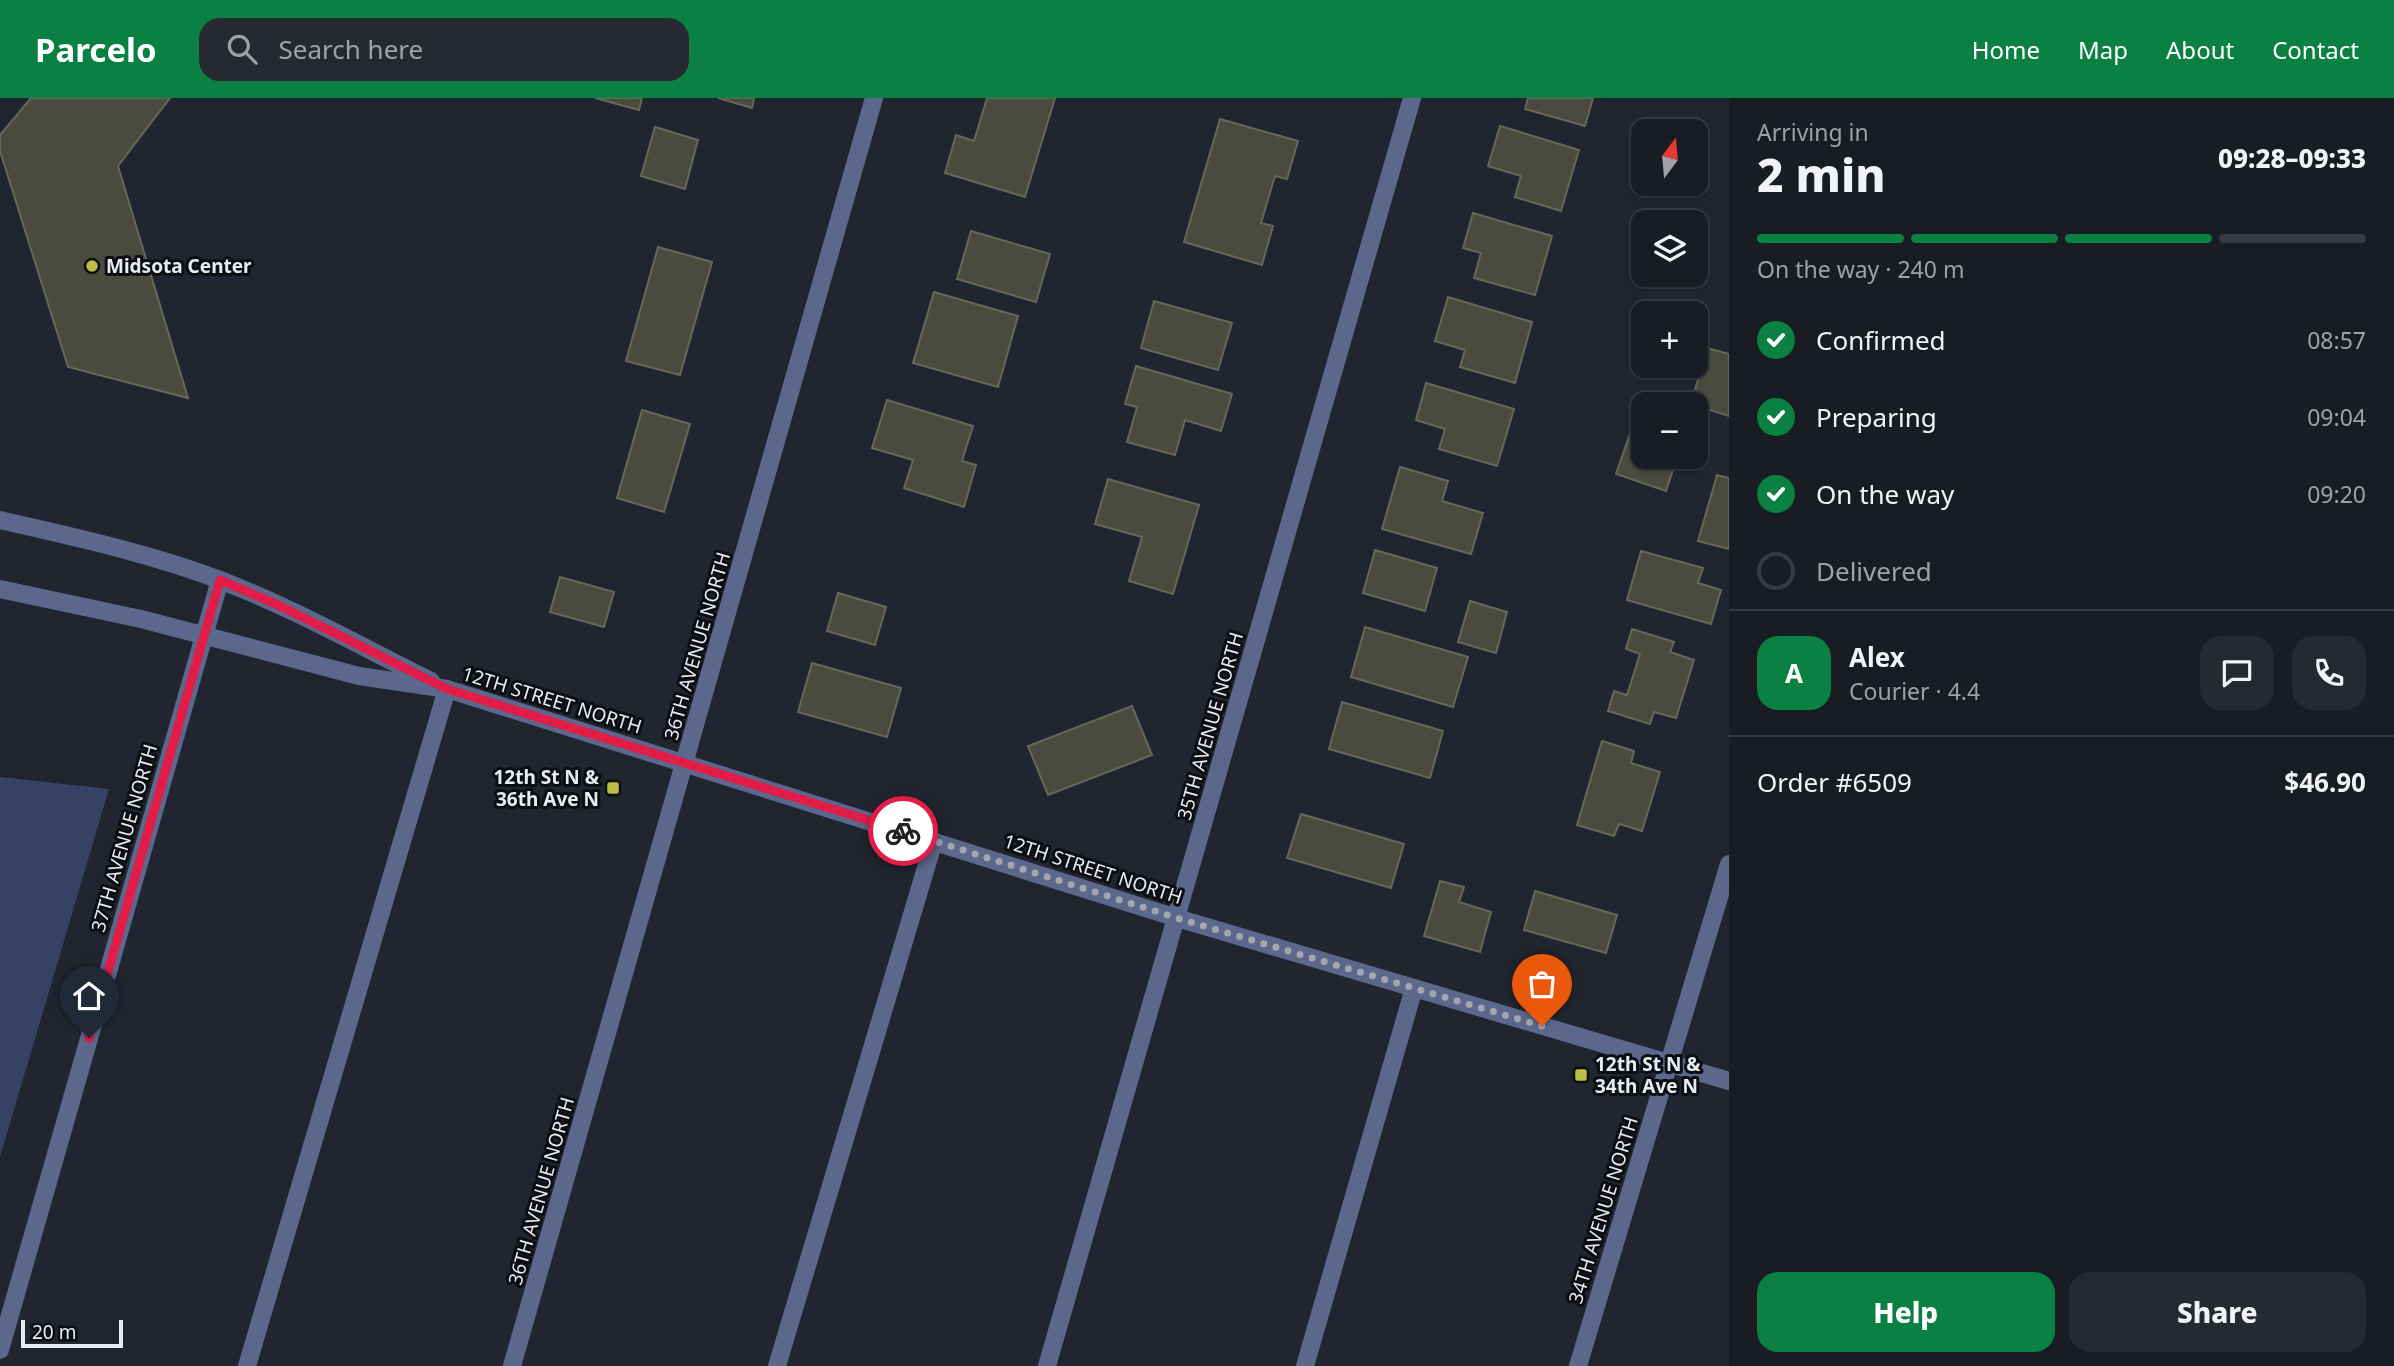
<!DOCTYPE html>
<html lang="en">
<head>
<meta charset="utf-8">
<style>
  body { margin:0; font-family:"Noto Sans",sans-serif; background:#262930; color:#f1f3f6; height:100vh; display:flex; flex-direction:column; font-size:26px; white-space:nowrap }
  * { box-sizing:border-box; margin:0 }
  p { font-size:23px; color:#9fa1a6 }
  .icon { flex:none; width:38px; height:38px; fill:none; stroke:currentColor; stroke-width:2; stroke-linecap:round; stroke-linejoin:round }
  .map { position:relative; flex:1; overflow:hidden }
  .drawer { display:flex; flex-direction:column; background:#191c23; width:665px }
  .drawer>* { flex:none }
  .needle { width:46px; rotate:16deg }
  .fabs { position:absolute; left:1631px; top:21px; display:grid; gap:14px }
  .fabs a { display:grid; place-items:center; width:77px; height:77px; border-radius:14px; background:#191c23; box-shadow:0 2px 5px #0004,0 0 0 2px #373a41; font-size:35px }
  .scale { position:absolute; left:21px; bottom:18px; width:102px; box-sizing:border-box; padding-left:7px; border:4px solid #e9ebf3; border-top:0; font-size:19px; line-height:24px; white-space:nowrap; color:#e9ebf3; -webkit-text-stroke:5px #0c0e12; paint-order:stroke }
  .pin { position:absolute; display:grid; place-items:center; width:60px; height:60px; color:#fff; margin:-72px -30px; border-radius:50% 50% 50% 0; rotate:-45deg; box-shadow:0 0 7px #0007 }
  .pin .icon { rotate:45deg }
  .courier { position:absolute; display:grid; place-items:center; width:70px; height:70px; margin:-35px; border:5px solid #e11d48; border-radius:50%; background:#fff; color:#222; box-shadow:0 2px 9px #0007 }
  .headline em { font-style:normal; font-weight:800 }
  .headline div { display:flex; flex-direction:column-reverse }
  .headline { display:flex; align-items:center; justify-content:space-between; height:119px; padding:0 28px }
  h1 { font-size:46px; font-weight:800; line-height:52px }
  .bar { display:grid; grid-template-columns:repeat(4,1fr); gap:10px 7px; align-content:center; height:84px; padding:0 28px }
  .bar i { height:9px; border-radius:5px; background:#373a41 }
  .bar .on { background:#0b8043 }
  .bar p { grid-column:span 4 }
  .line { display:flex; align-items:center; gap:18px; padding:0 28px; border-top:2px solid #373a41 }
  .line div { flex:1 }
  .round { display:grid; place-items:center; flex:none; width:74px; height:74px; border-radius:21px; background:#262930 }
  ol { padding:0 28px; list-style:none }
  li { display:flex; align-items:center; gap:21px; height:77px }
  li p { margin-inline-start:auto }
  li .icon { padding:7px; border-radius:50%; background:#0b8043; color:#fff; stroke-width:4 }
  li:last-child { color:#9fa1a6 }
  li i { width:38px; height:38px; border:4px solid #373a41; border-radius:50% }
  .action { display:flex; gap:14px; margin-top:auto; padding:14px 28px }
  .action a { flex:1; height:80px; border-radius:21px; background:#0b8043; color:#fff; font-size:28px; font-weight:800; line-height:80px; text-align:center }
  .action a+a { background:#262930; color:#f1f3f6 }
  header { display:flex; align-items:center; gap:42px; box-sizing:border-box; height:98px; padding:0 35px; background:#0b8043; color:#fff }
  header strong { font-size:33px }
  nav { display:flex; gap:38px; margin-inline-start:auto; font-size:24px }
  .search { width:490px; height:63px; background:#262930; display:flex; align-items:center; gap:18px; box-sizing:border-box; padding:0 24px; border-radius:21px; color:#9fa1a6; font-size:26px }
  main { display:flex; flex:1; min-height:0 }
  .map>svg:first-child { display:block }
</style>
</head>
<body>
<header>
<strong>Parcelo</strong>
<div class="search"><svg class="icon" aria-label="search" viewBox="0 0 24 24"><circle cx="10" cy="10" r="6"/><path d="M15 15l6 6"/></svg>Search here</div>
<nav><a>Home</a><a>Map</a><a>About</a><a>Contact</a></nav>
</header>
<main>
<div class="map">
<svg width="1729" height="1268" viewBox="0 0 1729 1268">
  <rect width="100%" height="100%" fill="#21252f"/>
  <path fill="#364264" d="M 0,679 L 109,691 L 0,1059 Z"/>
  <g fill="#4a4b3e" stroke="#66675a" stroke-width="2">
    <path d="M 31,0 L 170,0 L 118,68 L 188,300 L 68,269 L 0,53 L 0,37 Z"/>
    <path d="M 595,0 L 642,0 L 639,12 Z"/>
    <path d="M 718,0 L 754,0 L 752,10 Z"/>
    <path d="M 987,0 L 1055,0 L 1025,99 L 945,75 L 956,37 L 974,43 Z"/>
    <path d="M 1528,0 L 1593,0 L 1585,28 L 1525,11 Z"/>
    <path d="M 1220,21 L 1298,43 L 1287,81 L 1275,78 L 1261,125 L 1273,128 L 1262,167 L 1184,144 Z"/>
    <path d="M 1500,28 L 1579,52 L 1561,113 L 1515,99 L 1521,78 L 1488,68 Z"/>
    <path d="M 655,29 L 698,42 L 685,91 L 641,78 Z"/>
    <path d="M 1473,115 L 1552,138 L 1535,197 L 1474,180 L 1481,155 L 1463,150 Z"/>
    <path d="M 971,133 L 1050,156 L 1036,204 L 957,181 Z"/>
    <path d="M 658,149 L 712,164 L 680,277 L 626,263 Z"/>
    <path d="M 934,194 L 1018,218 L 998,289 L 913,265 Z"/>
    <path d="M 1448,199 L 1532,224 L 1515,285 L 1460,269 L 1465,252 L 1435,243 Z"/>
    <path d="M 1154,203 L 1232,225 L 1218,272 L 1141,250 Z"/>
    <path d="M 1707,250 L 1729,256 L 1729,318 L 1691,306 Z"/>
    <path d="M 1136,268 L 1232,296 L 1221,333 L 1185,322 L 1175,357 L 1127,344 L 1137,309 L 1125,306 Z"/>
    <path d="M 1426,285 L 1514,311 L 1497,368 L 1439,351 L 1445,331 L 1416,322 Z"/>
    <path d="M 887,302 L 973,328 L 962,363 L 976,367 L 964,409 L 904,390 L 913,362 L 872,350 Z"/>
    <path d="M 642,312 L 690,326 L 664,414 L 617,400 Z"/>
    <path d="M 1631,333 L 1643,337 L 1643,359 L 1677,359 L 1666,393 L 1616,376 Z"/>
    <path d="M 1400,369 L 1448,383 L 1442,403 L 1483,415 L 1471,456 L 1382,431 Z"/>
    <path d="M 1717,377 L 1729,380 L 1729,451 L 1698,443 Z"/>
    <path d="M 1108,381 L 1199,407 L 1173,496 L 1129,483 L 1142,439 L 1095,426 Z"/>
    <path d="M 1375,452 L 1437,470 L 1425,513 L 1363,495 Z"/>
    <path d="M 1641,453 L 1703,470 L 1698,485 L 1721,492 L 1711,526 L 1627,502 Z"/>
    <path d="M 560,479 L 614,494 L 604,529 L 550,514 Z"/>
    <path d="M 838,495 L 886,509 L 875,547 L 827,533 Z"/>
    <path d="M 1470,503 L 1507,514 L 1496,555 L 1458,544 Z"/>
    <path d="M 1365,529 L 1468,559 L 1453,609 L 1351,579 Z"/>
    <path d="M 1632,531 L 1674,544 L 1670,554 L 1694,562 L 1676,620 L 1654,614 L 1650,626 L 1608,613 L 1614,593 L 1627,597 L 1640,556 L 1626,551 Z"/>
    <path d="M 812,565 L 901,590 L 887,639 L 798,614 Z"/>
    <path d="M 1342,604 L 1443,633 L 1430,680 L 1329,651 Z"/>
    <path d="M 1132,608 L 1152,657 L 1048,697 L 1028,648 Z"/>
    <path d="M 1602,643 L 1634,653 L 1631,665 L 1660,674 L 1642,733 L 1619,726 L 1614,738 L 1577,727 Z"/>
    <path d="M 1301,716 L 1404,746 L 1391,790 L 1287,760 Z"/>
    <path d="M 1440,783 L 1464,789 L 1459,804 L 1491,814 L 1480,854 L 1424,838 Z"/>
    <path d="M 1535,793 L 1617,817 L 1606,855 L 1524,832 Z"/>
  </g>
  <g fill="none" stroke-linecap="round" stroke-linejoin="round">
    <g stroke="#5b688b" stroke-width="18">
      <path d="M 0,422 C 74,439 149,455 220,482 C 293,510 362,549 431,583"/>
      <path d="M 0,491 L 141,521 L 359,578 L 447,591 L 1177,820 L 1729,983"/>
      <path d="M 0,1252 L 220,482"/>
      <path d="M 247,1268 L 447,591"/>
      <path d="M 512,1268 L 874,0"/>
      <path d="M 777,1268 L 934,743"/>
      <path d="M 1047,1268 L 1412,0"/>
      <path d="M 1305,1268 L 1414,890"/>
      <path d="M 1578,1268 L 1729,766"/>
    </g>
  </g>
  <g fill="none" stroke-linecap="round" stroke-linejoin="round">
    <path stroke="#a3a6ae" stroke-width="7" stroke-dasharray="0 12.6" d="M 903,733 L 1177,820 L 1542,928"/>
    <path stroke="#e11d48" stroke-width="9" d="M 89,940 L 220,482 L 276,506 L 447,591 L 903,733"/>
  </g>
  <g fill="#bdbf43" stroke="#0c0e12" stroke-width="2.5">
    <circle cx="92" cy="168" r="7"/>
    <rect x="606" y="683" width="14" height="14" rx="3.5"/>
    <rect x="1574" y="970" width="14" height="14" rx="3.5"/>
  </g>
  <g text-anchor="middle" stroke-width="6" stroke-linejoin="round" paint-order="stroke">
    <g font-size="19" font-weight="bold" fill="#e9ebf3" stroke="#0c0e12" text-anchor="start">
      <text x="106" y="175">Midsota Center</text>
      <text x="599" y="686" text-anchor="end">12th St N &amp;<tspan x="599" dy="22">36th Ave N</tspan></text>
      <text x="1595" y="973">12th St N &amp;<tspan x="1595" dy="22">34th Ave N</tspan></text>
    </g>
    <g font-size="19" fill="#e9ebf3" stroke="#0c0e12">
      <text transform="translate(697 548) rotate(-74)" y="7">36TH AVENUE NORTH</text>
      <text transform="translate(552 602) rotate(17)" y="7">12TH STREET NORTH</text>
      <text transform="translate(1210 628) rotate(-74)" y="7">35TH AVENUE NORTH</text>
      <text transform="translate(124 740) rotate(-74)" y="7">37TH AVENUE NORTH</text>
      <text transform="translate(1093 771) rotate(18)" y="7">12TH STREET NORTH</text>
      <text transform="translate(541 1093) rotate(-74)" y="7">36TH AVENUE NORTH</text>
      <text transform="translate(1603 1112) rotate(-73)" y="7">34TH AVENUE NORTH</text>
    </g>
  </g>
</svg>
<div class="fabs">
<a><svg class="needle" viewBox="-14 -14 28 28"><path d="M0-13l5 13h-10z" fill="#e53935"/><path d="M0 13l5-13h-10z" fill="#9fa1a6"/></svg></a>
<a><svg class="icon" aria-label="layers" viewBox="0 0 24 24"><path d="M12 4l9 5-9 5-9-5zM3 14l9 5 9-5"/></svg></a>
<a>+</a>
<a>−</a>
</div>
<div class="scale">20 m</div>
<div class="pin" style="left:1542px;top:928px;background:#ea580c"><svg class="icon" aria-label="bag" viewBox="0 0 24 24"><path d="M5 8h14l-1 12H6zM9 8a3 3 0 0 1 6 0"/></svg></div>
<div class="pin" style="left:89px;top:940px;background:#1f2937"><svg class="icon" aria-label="home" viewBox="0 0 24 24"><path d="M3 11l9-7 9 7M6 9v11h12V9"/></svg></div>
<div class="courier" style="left:903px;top:733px"><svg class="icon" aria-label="bike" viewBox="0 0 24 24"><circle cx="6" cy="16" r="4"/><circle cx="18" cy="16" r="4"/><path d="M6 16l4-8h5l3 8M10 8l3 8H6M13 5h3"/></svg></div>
</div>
<section class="drawer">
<div class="headline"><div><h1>2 min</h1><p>Arriving in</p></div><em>09:28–09:33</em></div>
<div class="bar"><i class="on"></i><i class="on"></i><i class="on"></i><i></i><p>On the way · 240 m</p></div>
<ol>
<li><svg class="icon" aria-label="check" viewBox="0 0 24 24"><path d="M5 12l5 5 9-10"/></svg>Confirmed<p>08:57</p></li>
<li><svg class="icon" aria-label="check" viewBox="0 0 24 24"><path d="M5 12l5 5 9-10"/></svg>Preparing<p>09:04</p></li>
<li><svg class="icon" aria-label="check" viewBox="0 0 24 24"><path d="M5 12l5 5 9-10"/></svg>On the way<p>09:20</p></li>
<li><i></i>Delivered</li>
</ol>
<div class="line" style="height:126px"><b class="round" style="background:#0b8043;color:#fff">A</b><div><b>Alex</b><p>Courier · 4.4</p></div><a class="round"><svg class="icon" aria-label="chat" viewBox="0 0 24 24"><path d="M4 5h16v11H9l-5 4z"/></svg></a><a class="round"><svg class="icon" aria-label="phone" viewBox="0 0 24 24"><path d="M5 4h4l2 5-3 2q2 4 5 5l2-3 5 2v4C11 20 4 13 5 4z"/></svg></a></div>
<div class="line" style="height:91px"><div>Order #6509</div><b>$46.90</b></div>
<div class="action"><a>Help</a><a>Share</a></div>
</section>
</main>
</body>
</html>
